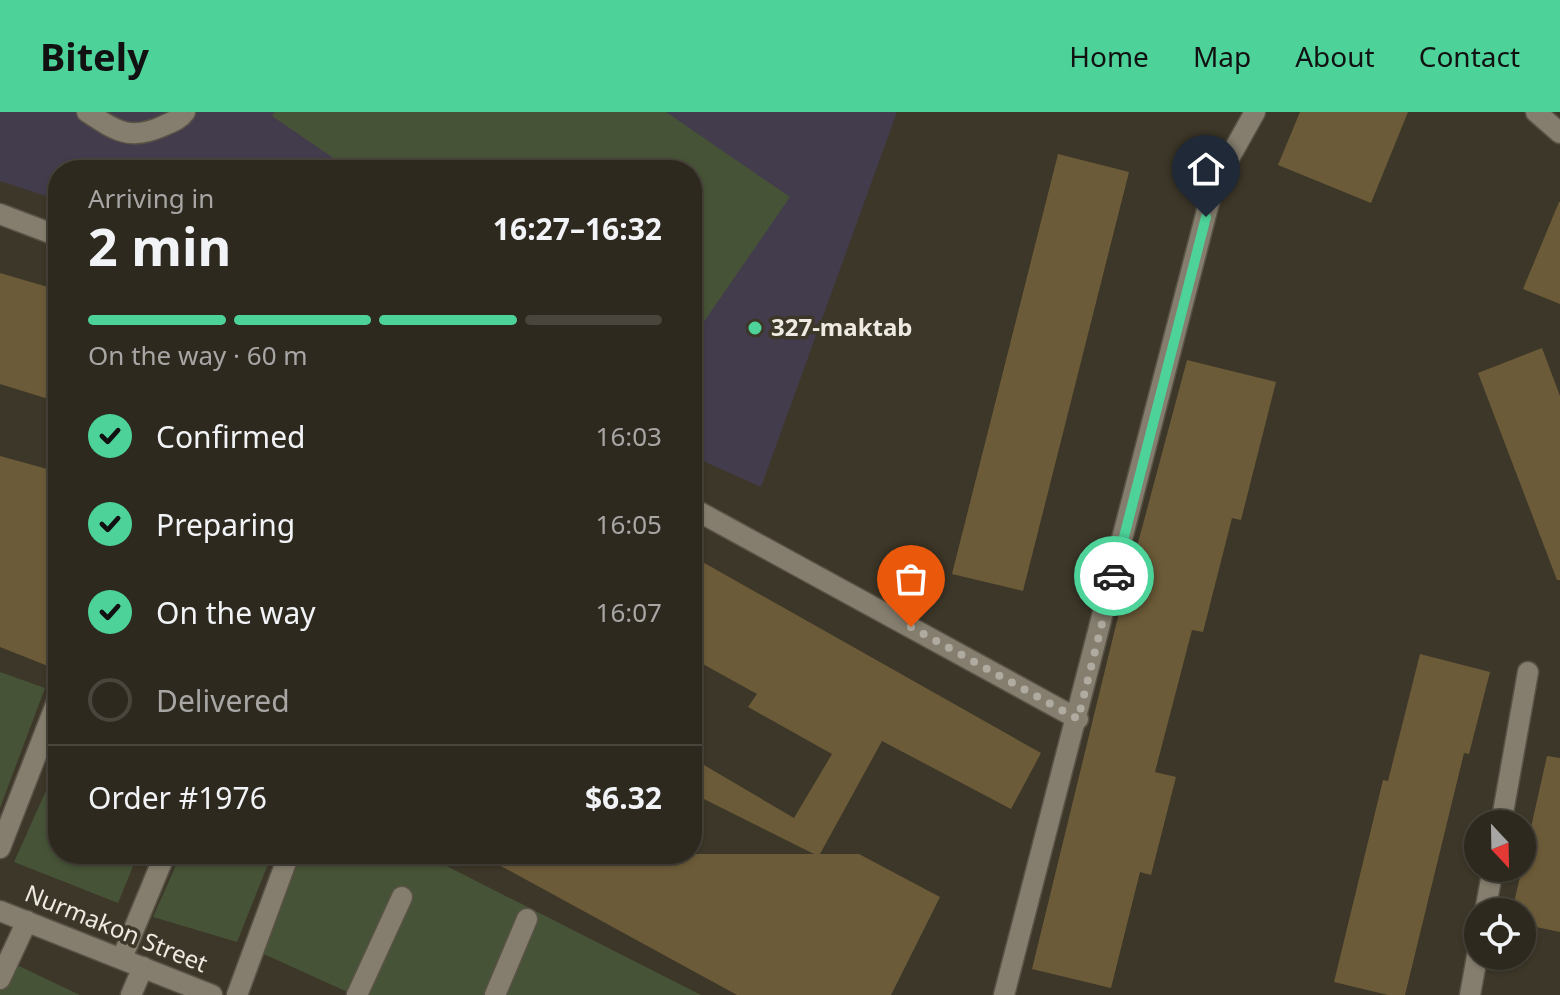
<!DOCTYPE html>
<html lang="en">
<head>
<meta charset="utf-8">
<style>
  body { margin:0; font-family:"Noto Sans",sans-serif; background:#363128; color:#f1f3f6; height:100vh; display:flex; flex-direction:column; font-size:30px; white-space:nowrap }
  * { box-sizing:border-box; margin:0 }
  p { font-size:26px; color:#a7a6a4 }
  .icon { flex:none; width:44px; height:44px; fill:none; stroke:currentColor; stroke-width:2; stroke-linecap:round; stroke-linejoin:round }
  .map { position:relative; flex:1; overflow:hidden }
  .panel { position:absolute; left:48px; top:48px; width:654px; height:704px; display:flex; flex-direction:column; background:#2e291f; border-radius:32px; box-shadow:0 2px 6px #0004,0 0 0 2px #49453d }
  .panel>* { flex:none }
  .needle { width:52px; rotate:158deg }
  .fabs { position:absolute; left:1464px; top:698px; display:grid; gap:16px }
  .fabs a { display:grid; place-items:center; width:72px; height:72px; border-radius:50%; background:#2e291f; box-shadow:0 2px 6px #0004,0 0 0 2px #49453d; font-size:40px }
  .pin { position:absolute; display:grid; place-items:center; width:68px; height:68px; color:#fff; margin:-82px -34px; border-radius:50% 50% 50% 0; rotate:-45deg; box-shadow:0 0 8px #0007 }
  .pin .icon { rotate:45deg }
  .courier { position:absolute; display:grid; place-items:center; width:80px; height:80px; margin:-40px; border:6px solid #4dd39a; border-radius:50%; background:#fff; color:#222; box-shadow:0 2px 10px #0007 }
  .overview em { font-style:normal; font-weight:700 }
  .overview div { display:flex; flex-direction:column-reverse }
  .overview { display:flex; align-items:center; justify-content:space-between; height:136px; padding:0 40px }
  h1 { font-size:52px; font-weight:700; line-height:60px }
  .bar { display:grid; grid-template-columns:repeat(4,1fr); gap:12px 8px; align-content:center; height:96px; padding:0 40px }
  .bar i { height:10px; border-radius:6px; background:#49453d }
  .bar .current { background:#4dd39a }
  .bar p { grid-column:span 4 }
  .line { display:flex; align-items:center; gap:20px; padding:0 40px; border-top:2px solid #49453d }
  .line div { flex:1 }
  ol { padding:0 40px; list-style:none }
  li { display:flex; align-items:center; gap:24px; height:88px }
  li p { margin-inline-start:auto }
  li .icon { padding:8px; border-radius:50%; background:#4dd39a; color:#111; stroke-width:4 }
  li:last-child { color:#a7a6a4 }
  li i { width:44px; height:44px; border:4px solid #49453d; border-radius:50% }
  header { display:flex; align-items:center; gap:48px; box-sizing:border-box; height:112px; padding:0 40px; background:#4dd39a; color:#111 }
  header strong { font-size:38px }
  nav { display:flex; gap:44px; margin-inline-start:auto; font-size:28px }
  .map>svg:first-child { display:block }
</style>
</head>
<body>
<header>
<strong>Bitely</strong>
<nav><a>Home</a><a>Map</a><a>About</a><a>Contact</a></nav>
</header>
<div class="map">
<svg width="1560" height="883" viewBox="0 0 1560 883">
  <rect width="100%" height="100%" fill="#3d3729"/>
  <path fill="#433c4d" d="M 0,0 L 897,0 L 761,375 L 692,344 L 692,58 L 58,58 L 58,88 L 0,69 Z"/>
  <g fill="#465336">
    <path d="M 275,0 L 666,0 L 790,85 L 692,227 L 692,58 L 351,58 L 272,4 Z"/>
    <path d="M 0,560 L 45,576 L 0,696 Z"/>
    <path d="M 58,652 L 58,742 L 138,742 L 118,791 L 14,750 Z"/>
    <path d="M 181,742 L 272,742 L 237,830 L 153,805 Z"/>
    <path d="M 303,742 L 423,742 L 701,883 L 354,883 L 257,839 Z"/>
    <path d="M 0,845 L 80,883 L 0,883 Z"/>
  </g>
  <g fill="#6c5b38">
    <path d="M 1300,0 L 1408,0 L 1371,91 L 1278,53 Z"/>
    <path d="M 1058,42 L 1129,60 L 1023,479 L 952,462 Z"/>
    <path d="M 1559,90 L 1560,90 L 1560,192 L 1523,177 Z"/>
    <path d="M 0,161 L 58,178 L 58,290 L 0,272 Z"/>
    <path d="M 1542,236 L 1560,284 L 1560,468 L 1557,468 L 1478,261 Z"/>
    <path d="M 1187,248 L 1276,270 L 1241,408 L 1232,406 L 1203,520 L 1192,518 L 1155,660 L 1176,665 L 1151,763 L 1140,760 L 1111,876 L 1032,857 L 1116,513 Z"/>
    <path d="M 0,344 L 58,360 L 58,558 L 0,535 Z"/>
    <path d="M 692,444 L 1041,641 L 1011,697 L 882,629 L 820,742 L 859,742 L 940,785 L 891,883 L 737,883 L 479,742 L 814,742 L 692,681 L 692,646 L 794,706 L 832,642 L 748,595 L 757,582 L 692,546 Z"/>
    <path d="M 1420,542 L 1490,560 L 1469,642 L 1464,641 L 1405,883 L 1388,883 L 1334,870 L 1383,668 L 1388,669 Z"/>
    <path d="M 1547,644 L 1560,646 L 1560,820 L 1522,812 L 1522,800 L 1512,800 Z"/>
  </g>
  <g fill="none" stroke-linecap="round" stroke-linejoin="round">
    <defs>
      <g id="minor">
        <path d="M 87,0 C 116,19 130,29 163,14 C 172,10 179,8 185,0"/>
        <path d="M 1536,0 L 1560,21"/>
        <path d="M 0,102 L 58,124"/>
        <path d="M 692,396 L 1078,607"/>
        <path d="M 1501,712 L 1528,560"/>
        <path d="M 0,736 L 58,587"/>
        <path d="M 0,799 L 212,883"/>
        <path d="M 1485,800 L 1493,756"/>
        <path d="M 122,846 L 165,742"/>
        <path d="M 0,867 L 27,809"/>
        <path d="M 131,883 L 143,855"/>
        <path d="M 237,883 L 289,742"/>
        <path d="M 357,883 L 402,785"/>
        <path d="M 495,883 L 527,807"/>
        <path d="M 1004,883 L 1213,75 L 1255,0"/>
        <path d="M 1470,883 L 1478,839"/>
      </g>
    </defs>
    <use href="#minor" stroke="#595347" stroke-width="23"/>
    <use href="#minor" stroke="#857e6e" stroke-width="20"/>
  </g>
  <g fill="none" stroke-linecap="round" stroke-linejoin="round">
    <path stroke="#b0aba1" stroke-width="8" stroke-dasharray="0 14.4" d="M 911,515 L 1078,607 L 1114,464"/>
    <path stroke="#4dd39a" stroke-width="10" d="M 1114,464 L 1206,105"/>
  </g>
  <circle fill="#4dd39a" stroke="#3d3729" stroke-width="3" cx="755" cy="216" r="8"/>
  <g text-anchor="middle" stroke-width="7" stroke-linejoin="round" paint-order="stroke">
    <g font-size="24" font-weight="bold" fill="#eeeae2" stroke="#3d3729" text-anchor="start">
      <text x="771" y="224">327-maktab</text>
    </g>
    <g font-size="24" fill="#eeeae2" stroke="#3d3729">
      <text transform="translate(116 817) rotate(22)" y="8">Nurmakon Street</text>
    </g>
  </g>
</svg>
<div class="fabs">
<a><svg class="needle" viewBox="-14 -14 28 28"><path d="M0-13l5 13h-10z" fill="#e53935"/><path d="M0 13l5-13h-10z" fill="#a7a6a4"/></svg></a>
<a><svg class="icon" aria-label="locate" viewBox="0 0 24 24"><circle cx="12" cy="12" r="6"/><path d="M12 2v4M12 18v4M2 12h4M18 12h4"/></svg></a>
</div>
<div class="pin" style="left:911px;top:515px;background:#ea580c"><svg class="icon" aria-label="bag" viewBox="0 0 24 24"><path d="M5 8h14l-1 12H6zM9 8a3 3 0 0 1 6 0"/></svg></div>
<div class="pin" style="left:1206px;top:105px;background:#1f2937"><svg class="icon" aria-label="home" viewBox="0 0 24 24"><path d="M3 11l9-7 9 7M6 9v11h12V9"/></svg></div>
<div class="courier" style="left:1114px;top:464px"><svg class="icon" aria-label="car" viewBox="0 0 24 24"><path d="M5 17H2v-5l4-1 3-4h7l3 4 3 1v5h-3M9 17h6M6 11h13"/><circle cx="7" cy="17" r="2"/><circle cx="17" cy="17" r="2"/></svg></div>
<section class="panel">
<div class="overview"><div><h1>2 min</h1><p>Arriving in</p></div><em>16:27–16:32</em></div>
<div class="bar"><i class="current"></i><i class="current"></i><i class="current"></i><i></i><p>On the way · 60 m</p></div>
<ol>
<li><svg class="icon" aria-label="check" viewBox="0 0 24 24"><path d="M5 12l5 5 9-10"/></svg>Confirmed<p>16:03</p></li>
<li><svg class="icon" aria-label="check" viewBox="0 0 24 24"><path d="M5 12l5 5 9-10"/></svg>Preparing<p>16:05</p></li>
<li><svg class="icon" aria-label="check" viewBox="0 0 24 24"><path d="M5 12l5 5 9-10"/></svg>On the way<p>16:07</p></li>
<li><i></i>Delivered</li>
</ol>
<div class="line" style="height:104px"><div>Order #1976</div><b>$6.32</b></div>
</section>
</div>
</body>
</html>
